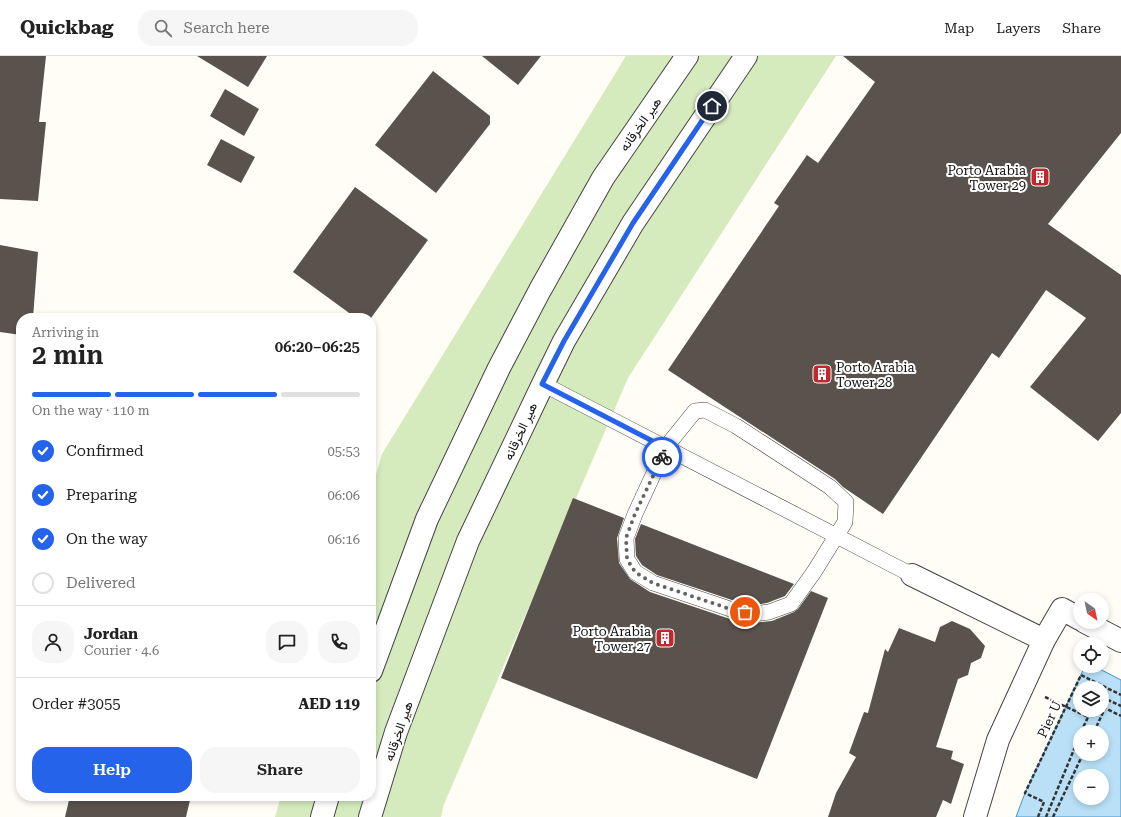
<!DOCTYPE html>
<html lang="en">
<head>
<meta charset="utf-8">
<style>
  body { margin:0; font-family:"Roboto Serif",Vazirmatn,serif; background:#f6f6f6; color:#222; height:100vh; display:flex; flex-direction:column; font-size:15px; white-space:nowrap }
  * { box-sizing:border-box; margin:0 }
  p { font-size:13px; color:#767676 }
  .icon { flex:none; width:22px; height:22px; fill:none; stroke:currentColor; stroke-width:2; stroke-linecap:round; stroke-linejoin:round }
  .map { position:relative; flex:1; overflow:hidden }
  .sheet { position:absolute; left:16px; top:257px; width:360px; height:488px; display:flex; flex-direction:column; background:#fff; border-radius:16px; box-shadow:0 2px 6px #0003 }
  .sheet>* { flex:none }
  .needle { width:26px; rotate:147deg }
  .controls { position:absolute; left:1073px; top:537px; display:grid; gap:8px }
  .controls a { display:grid; place-items:center; width:36px; height:36px; border-radius:50%; background:#fff; box-shadow:0 2px 6px #0003; font-size:20px }
  .pin { position:absolute; display:grid; place-items:center; width:34px; height:34px; color:#fff; margin:-17px; border:2px solid #fff; border-radius:50%; box-shadow:0 1px 4px #0007 }
  .courier { position:absolute; display:grid; place-items:center; width:40px; height:40px; margin:-20px; border:3px solid #2563eb; border-radius:50%; background:#fff; color:#222; box-shadow:0 1px 5px #0007 }
  .summary em { font-style:normal; font-weight:600 }
  .summary div { display:flex; flex-direction:column-reverse }
  .summary { display:flex; align-items:center; justify-content:space-between; height:68px; padding:0 16px }
  h1 { font-size:26px; font-weight:600; line-height:30px }
  .bar { display:grid; grid-template-columns:repeat(4,1fr); gap:6px 4px; align-content:center; height:48px; padding:0 16px }
  .bar i { height:5px; border-radius:3px; background:#e0e0e0 }
  .bar .current { background:#2563eb }
  .bar p { grid-column:span 4 }
  .line { display:flex; align-items:center; gap:10px; padding:0 16px; border-top:1px solid #e0e0e0 }
  .line div { flex:1 }
  .round { display:grid; place-items:center; flex:none; width:42px; height:42px; border-radius:16px; background:#f6f6f6 }
  ol { padding:0 16px; list-style:none }
  li { display:flex; align-items:center; gap:12px; height:44px }
  li p { margin-inline-start:auto }
  li .icon { padding:4px; border-radius:50%; background:#2563eb; color:#fff; stroke-width:4 }
  li:last-child { color:#767676 }
  li i { width:22px; height:22px; border:2px solid #e0e0e0; border-radius:50% }
  .primary-button { display:flex; gap:8px; margin-top:auto; padding:8px 16px }
  .primary-button a { flex:1; height:46px; border-radius:16px; background:#2563eb; color:#fff; font-size:16px; font-weight:600; line-height:46px; text-align:center }
  .primary-button a+a { background:#f6f6f6; color:#222 }
  header { display:flex; align-items:center; gap:24px; box-sizing:border-box; height:56px; padding:0 20px; background:#fff; border-bottom:1px solid #e0e0e0 }
  header strong { font-size:19px }
  nav { display:flex; gap:22px; margin-inline-start:auto; font-size:14px }
  .search { width:280px; height:36px; background:#f6f6f6; display:flex; align-items:center; gap:10px; box-sizing:border-box; padding:0 14px; border-radius:16px; color:#767676; font-size:15px }
  .map>svg:first-child { display:block }
</style>
</head>
<body>
<header>
<strong>Quickbag</strong>
<div class="search"><svg class="icon" aria-label="search" viewBox="0 0 24 24"><circle cx="10" cy="10" r="6"/><path d="M15 15l6 6"/></svg>Search here</div>
<nav><a>Map</a><a>Layers</a><a>Share</a></nav>
</header>
<div class="map">
<svg width="1121" height="761" viewBox="0 0 1121 761">
  <rect width="100%" height="100%" fill="#fffdf5"/>
  <path fill="#d5ebbd" d="M 626,0 L 836,0 L 628,322 L 444,748 L 441,761 L 275,761 L 281,740 L 371,740 L 371,436 L 382,398 Z"/>
  <path fill="#b9e0f7" stroke="#3f96cf" fill-rule="evenodd" d="M 1085,610 L 1094,610 L 1121,624 L 1121,761 L 1016,761 L 1025,737 ZM 1080,632 L 1102,632 L 1102,654 L 1080,654 ZM 1080,676 L 1102,676 L 1102,698 L 1080,698 ZM 1080,720 L 1102,720 L 1102,742 L 1080,742 Z"/>
  <g fill="#5a524d">
    <path d="M 0,0 L 46,0 L 39,66 L 46,66 L 38,145 L 0,143 Z"/>
    <path d="M 197,0 L 267,0 L 248,31 Z"/>
    <path d="M 482,0 L 541,0 L 518,29 Z"/>
    <path d="M 843,0 L 1121,0 L 1121,77 L 1048,168 L 1121,219 L 1121,357 L 1098,385 L 1030,331 L 1086,262 L 1046,234 L 999,302 L 992,297 L 883,458 L 843,431 L 835,423 L 668,314 L 779,150 L 774,147 L 807,99 L 818,107 L 875,26 Z"/>
    <path d="M 433,15 L 490,60 L 490,68 L 436,137 L 375,89 Z"/>
    <path d="M 225,33 L 259,53 L 244,80 L 210,60 Z"/>
    <path d="M 221,83 L 255,101 L 241,127 L 207,109 Z"/>
    <path d="M 355,131 L 428,184 L 371,262 L 356,262 L 293,216 Z"/>
    <path d="M 0,189 L 38,196 L 33,262 L 21,262 L 21,279 L 0,276 Z"/>
    <path d="M 573,442 L 624,462 L 617,482 L 619,507 L 630,523 L 650,536 L 733,564 L 753,567 L 772,565 L 794,556 L 798,553 L 811,535 L 828,542 L 757,723 L 501,622 Z"/>
    <path d="M 641,468 L 794,528 L 785,540 L 767,547 L 754,549 L 738,546 L 657,519 L 642,509 L 636,500 L 635,483 Z"/>
    <path d="M 952,565 L 970,573 L 985,590 L 981,602 L 971,607 L 968,619 L 958,623 L 936,691 L 953,695 L 951,703 L 964,708 L 951,748 L 943,744 L 936,761 L 828,761 L 836,737 L 856,701 L 849,697 L 864,656 L 868,657 L 885,593 L 888,596 L 899,572 L 935,586 L 940,571 Z"/>
    <path d="M 70,740 L 191,740 L 186,761 L 65,761 Z"/>
  </g>
  <g fill="none" stroke-linecap="round" stroke-linejoin="round">
    <defs>
      <g id="service">
        <path d="M 543,328 L 912,519"/>
        <path d="M 705,354 L 736,370 L 830,431 L 846,446 L 845,466 L 814,516 L 791,548 L 769,556 L 754,558 L 736,555 L 653,527 L 635,516 L 627,503 L 626,482 L 635,458 L 666,391 L 695,355 Z"/>
      </g>
      <g id="pedestrian">
        <path d="M 912,519 L 1044,584 L 998,684 L 975,761"/>
        <path d="M 1085,566 L 1121,585"/>
        <path d="M 1044,584 L 1062,553 L 1080,563"/>
      </g>
      <g id="minor">
        <path d="M 371,615 L 427,463 L 499,312 L 540,234 L 603,122 L 687,0"/>
        <path d="M 322,761 L 328,740"/>
        <path d="M 370,761 L 396,676 L 468,485 L 543,328 L 564,285 L 633,167 L 746,0"/>
      </g>
    </defs>
    <use href="#service" stroke="#444" stroke-width="16"/>
    <use href="#pedestrian" stroke="#444" stroke-width="24"/>
    <use href="#minor" stroke="#444" stroke-width="24"/>
    <g stroke="#333" stroke-width="2.5" stroke-dasharray="4 2" stroke-linecap="butt">
      <path d="M 1045,641 L 1088,661 L 1090,654"/>
      <path d="M 1102,641 L 1121,650"/>
      <path d="M 1081,676 L 1088,661"/>
      <path d="M 1094,676 L 1105,652 L 1121,660"/>
      <path d="M 1038,761 L 1044,746 L 1025,737 L 1081,619 L 1121,639"/>
      <path d="M 1046,761 L 1080,679"/>
      <path d="M 1053,761 L 1083,698"/>
    </g>
    <use href="#service" stroke="#fff" stroke-width="15"/>
    <use href="#pedestrian" stroke="#fff" stroke-width="22"/>
    <use href="#minor" stroke="#fff" stroke-width="22"/>
  </g>
  <g fill="none" stroke-linecap="round" stroke-linejoin="round">
    <path stroke="#646461" stroke-width="4" stroke-dasharray="0 7.2" d="M 662,401 L 635,458 L 626,482 L 627,503 L 635,516 L 653,527 L 736,555 L 745,556"/>
    <path stroke="#2563eb" stroke-width="5" d="M 662,401 L 666,392 L 542,328 L 564,285 L 633,167 L 712,50"/>
  </g>
  <defs>
    <symbol id="building-square" viewBox="-11 -11 22 22"><rect x="-9" y="-9" width="18" height="18" rx="4" fill="#c4262e" stroke="#fff"/><path d="M-4-6H4V6H1V3H-1V6H-4ZM-2.5-4.3h1.7v1.8h-1.7ZM.8-4.3h1.7v1.8H.8ZM-2.5-1h1.7V.8h-1.7ZM.8-1h1.7V.8H.8Z" fill="#fff"/></symbol>
  </defs>
  <g fill-rule="evenodd">
    <use href="#building-square" x="1029" y="110" width="22" height="22"/>
    <use href="#building-square" x="811" y="307" width="22" height="22"/>
    <use href="#building-square" x="654" y="571" width="22" height="22"/>
  </g>
  <g text-anchor="middle" stroke-width="4" stroke-linejoin="round" paint-order="stroke">
    <g font-size="13" fill="#111" stroke="#fff">
      <text transform="translate(640 68) rotate(-55)" y="5">هير الخرقانه</text>
      <text transform="translate(520 375) rotate(-65)" y="5">هير الخرقانه</text>
      <text transform="translate(1049 663) rotate(-65)" y="5">Pier U</text>
      <text transform="translate(398 675) rotate(-71)" y="5">هير الخرقانه</text>
    </g>
    <g font-size="13" fill="#111" stroke="#fff" text-anchor="end">
      <text x="1026" y="119">Porto Arabia<tspan x="1026" dy="15">Tower 29</tspan></text>
      <text x="836" y="316" text-anchor="start">Porto Arabia<tspan x="836" dy="15">Tower 28</tspan></text>
      <text x="651" y="580">Porto Arabia<tspan x="651" dy="15">Tower 27</tspan></text>
    </g>
  </g>
</svg>
<div class="controls">
<a><svg class="needle" viewBox="-14 -14 28 28"><path d="M0-13l5 13h-10z" fill="#e53935"/><path d="M0 13l5-13h-10z" fill="#767676"/></svg></a>
<a><svg class="icon" aria-label="locate" viewBox="0 0 24 24"><circle cx="12" cy="12" r="6"/><path d="M12 2v4M12 18v4M2 12h4M18 12h4"/></svg></a>
<a><svg class="icon" aria-label="layers" viewBox="0 0 24 24"><path d="M12 4l9 5-9 5-9-5zM3 14l9 5 9-5"/></svg></a>
<a>+</a>
<a>−</a>
</div>
<div class="pin" style="left:745px;top:556px;background:#ea580c"><svg class="icon" aria-label="bag" viewBox="0 0 24 24"><path d="M5 8h14l-1 12H6zM9 8a3 3 0 0 1 6 0"/></svg></div>
<div class="pin" style="left:712px;top:50px;background:#1f2937"><svg class="icon" aria-label="home" viewBox="0 0 24 24"><path d="M3 11l9-7 9 7M6 9v11h12V9"/></svg></div>
<div class="courier" style="left:662px;top:401px"><svg class="icon" aria-label="bike" viewBox="0 0 24 24"><circle cx="6" cy="16" r="4"/><circle cx="18" cy="16" r="4"/><path d="M6 16l4-8h5l3 8M10 8l3 8H6M13 5h3"/></svg></div>
<section class="sheet">
<div class="summary"><div><h1>2 min</h1><p>Arriving in</p></div><em>06:20–06:25</em></div>
<div class="bar"><i class="current"></i><i class="current"></i><i class="current"></i><i></i><p>On the way · 110 m</p></div>
<ol>
<li><svg class="icon" aria-label="check" viewBox="0 0 24 24"><path d="M5 12l5 5 9-10"/></svg>Confirmed<p>05:53</p></li>
<li><svg class="icon" aria-label="check" viewBox="0 0 24 24"><path d="M5 12l5 5 9-10"/></svg>Preparing<p>06:06</p></li>
<li><svg class="icon" aria-label="check" viewBox="0 0 24 24"><path d="M5 12l5 5 9-10"/></svg>On the way<p>06:16</p></li>
<li><i></i>Delivered</li>
</ol>
<div class="line" style="height:72px"><a class="round"><svg class="icon" aria-label="person" viewBox="0 0 24 24"><circle cx="12" cy="8" r="4"/><path d="M4 21q1-7 8-7t8 7"/></svg></a><div><b>Jordan</b><p>Courier · 4.6</p></div><a class="round"><svg class="icon" aria-label="chat" viewBox="0 0 24 24"><path d="M4 5h16v11H9l-5 4z"/></svg></a><a class="round"><svg class="icon" aria-label="phone" viewBox="0 0 24 24"><path d="M5 4h4l2 5-3 2q2 4 5 5l2-3 5 2v4C11 20 4 13 5 4z"/></svg></a></div>
<div class="line" style="height:52px"><div>Order #3055</div><b>AED 119</b></div>
<div class="primary-button"><a>Help</a><a>Share</a></div>
</section>
</div>
</body>
</html>
